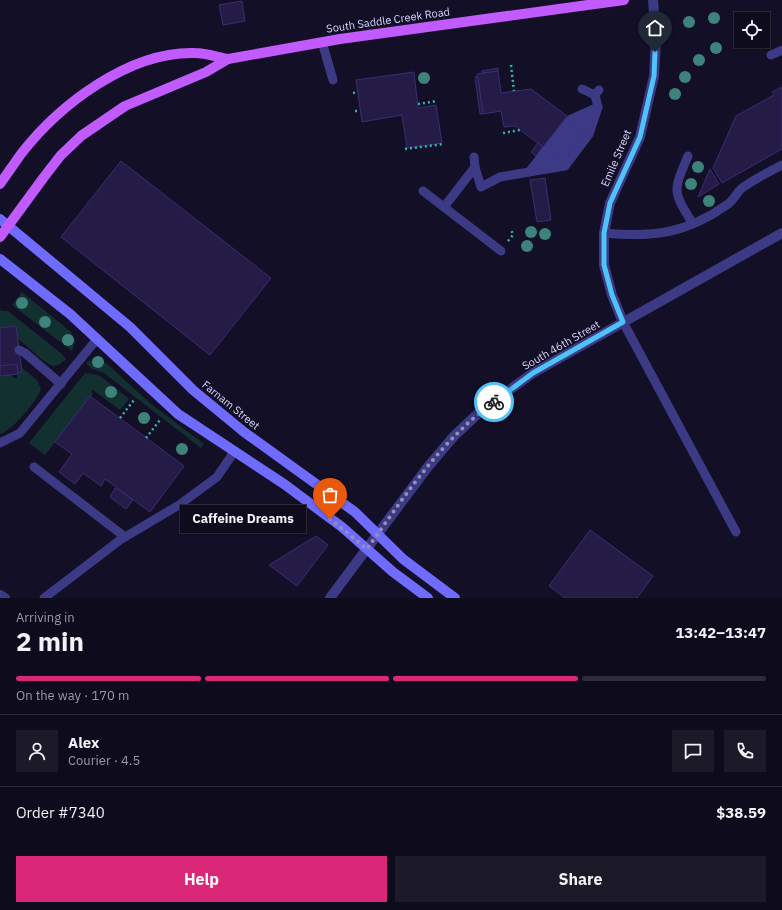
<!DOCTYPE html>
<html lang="en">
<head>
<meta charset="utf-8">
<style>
  body { margin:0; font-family:"IBM Plex Sans",sans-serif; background:#1c1929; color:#f1f3f6; height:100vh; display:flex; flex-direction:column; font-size:15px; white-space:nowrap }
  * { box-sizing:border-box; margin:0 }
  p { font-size:13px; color:#9b9ba3 }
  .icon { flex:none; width:22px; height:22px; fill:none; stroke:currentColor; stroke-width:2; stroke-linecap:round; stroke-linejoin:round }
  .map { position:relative; height:598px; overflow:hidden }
  .sheet { display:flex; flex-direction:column; background:#0e0b1c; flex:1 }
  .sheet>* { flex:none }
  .buttons { position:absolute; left:734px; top:12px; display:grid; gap:8px }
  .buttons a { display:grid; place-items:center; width:36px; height:36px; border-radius:0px; background:#0e0b1c; box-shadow:0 1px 3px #0004,0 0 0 1px #2e2b3b; font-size:20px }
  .pin { position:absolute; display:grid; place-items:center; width:34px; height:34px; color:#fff; margin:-41px -17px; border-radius:50% 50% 50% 0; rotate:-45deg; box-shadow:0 0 4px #0007 }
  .pin .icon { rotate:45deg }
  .courier { position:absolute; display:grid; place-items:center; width:40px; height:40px; margin:-20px; border:3px solid #4fc3f7; border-radius:50%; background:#fff; color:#222; box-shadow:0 1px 5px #0007 }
  .bubble { position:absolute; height:28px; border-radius:0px; background:#0e0b1c; box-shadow:0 1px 3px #0004,0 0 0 1px #2e2b3b; font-size:13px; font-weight:700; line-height:28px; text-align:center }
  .head em { font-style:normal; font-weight:700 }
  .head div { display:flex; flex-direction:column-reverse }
  .head { display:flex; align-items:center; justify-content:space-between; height:68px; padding:0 16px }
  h1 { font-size:26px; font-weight:700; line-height:30px }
  .bar { display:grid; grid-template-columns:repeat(4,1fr); gap:6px 4px; align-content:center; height:48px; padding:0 16px }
  .bar i { height:5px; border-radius:3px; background:#2e2b3b }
  .bar .selected { background:#db2777 }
  .bar p { grid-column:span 4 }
  .line { display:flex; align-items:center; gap:10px; padding:0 16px; border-top:1px solid #2e2b3b }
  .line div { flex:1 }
  .round { display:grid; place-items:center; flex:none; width:42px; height:42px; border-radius:0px; background:#1c1929 }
  .primary-button { display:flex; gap:8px; margin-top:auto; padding:8px 16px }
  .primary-button a { flex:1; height:46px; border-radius:0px; background:#db2777; color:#fff; font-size:16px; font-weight:700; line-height:46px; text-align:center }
  .primary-button a+a { background:#1c1929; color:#f1f3f6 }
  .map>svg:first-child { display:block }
</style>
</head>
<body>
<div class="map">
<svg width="782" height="598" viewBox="0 0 782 598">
  <rect width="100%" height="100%" fill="#130f26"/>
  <g fill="#12302f">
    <path d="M 22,292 L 71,332 L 75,341 L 72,351 L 12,305 Z"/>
    <path d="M 0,307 L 1,311 L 8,311 L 62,354 L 66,359 C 62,363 58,366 53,366 C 32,357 25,334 0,336 Z"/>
    <path d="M 93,359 L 106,363 L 151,404 L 204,444 L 201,448 L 104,373 L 92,369 L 86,363 Z"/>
    <path d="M 17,364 L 37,380 L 41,389 C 37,401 12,431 0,434 L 0,376 L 12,374 L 13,378 L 17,378 Z"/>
    <path d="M 85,373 L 99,375 L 129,399 L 120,410 L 93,390 L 91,392 L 93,394 L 45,455 L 29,443 Z"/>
  </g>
  <g fill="#241b47" stroke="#3b2d73">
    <path d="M 242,1 L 245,21 L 223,25 L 219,5 Z"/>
    <path d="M 498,68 L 498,71 L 482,73 L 482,71 Z"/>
    <path d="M 498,71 L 501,93 L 531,89 L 567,116 L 543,147 L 515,126 L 504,127 L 501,111 L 483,114 L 477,74 Z"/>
    <path d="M 414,72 L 418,108 L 436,105 L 442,143 L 407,148 L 402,115 L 362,122 L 356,80 Z"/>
    <path d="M 475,77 L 478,77 L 483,114 L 480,114 Z"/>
    <path d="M 782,87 L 782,149 L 722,183 L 713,168 L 736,116 L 774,95 L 772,92 Z"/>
    <path d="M 538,143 L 543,147 L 536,156 L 531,152 Z"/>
    <path d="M 121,161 L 271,278 L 210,355 L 61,237 Z"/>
    <path d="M 710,169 L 719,184 L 698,197 Z"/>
    <path d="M 545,178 L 551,220 L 537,222 L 530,180 Z"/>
    <path d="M 16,326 L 22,372 L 0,375 L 0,328 Z"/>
    <path d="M 17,364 L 18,374 L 0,376 L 0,366 Z"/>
    <path d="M 90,396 L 184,466 L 150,512 L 105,479 L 101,486 L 83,473 L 75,484 L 59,472 L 72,454 L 55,442 Z"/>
    <path d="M 115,488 L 133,500 L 126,509 L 110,497 Z"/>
    <path d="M 590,530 L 653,576 L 637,598 L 565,598 L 549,586 Z"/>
    <path d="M 316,536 L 328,545 L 297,586 L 269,565 Z"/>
  </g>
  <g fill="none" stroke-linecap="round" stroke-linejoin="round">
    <g stroke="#2fb8b0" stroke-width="2.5" stroke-dasharray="2 3" stroke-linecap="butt">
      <path d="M 737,20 L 741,28"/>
      <path d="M 763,32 L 771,43"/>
      <path d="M 511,65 L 514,91"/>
      <path d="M 353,93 L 358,92"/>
      <path d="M 418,104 L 437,101"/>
      <path d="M 355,111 L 360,111"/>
      <path d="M 503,133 L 520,130"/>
      <path d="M 405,149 L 444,144"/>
      <path d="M 508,241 L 513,235 L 511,229"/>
      <path d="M 120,418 L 134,400"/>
      <path d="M 146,438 L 160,420"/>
    </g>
    <g stroke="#3d3a85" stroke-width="9">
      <path d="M 322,42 L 333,80"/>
      <path d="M 771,55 L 782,50"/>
      <path d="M 582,89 L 595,95 L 599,90"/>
      <path d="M 688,156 C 673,192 672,190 693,224"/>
      <path d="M 540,165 C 559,152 569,130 587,116"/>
      <path d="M 549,165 L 558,161 L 594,112"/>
      <path d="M 475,167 L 481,187 L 500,177 L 529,172 L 571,119 L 598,107 L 595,95"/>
      <path d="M 529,172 L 565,166 L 589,134 L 598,107"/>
      <path d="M 423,191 L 501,251"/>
      <path d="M 444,207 L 475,167 L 474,157"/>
      <path d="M 604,233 C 653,238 688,233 728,204 C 734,200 737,192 742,188 C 754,179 769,172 782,165"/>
      <path d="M 623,322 L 736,532"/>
      <path d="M 19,350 L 25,353 L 61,384"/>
      <path d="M 0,443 L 20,433 L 97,339"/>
      <path d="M 34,467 L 125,537"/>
      <path d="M 44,598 L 120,540 L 179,505 L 217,477 L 234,452"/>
    </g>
    <g stroke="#3d3a85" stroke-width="10">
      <path d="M 623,322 L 612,295 L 604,265 L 604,233 L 610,203 L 640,137 L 654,76 L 656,40 L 653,0"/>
      <path d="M 0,595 L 5,598"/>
      <path d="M 330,598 L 427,468 L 454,436 L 483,409 L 533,373 L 782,233"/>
    </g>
    <g stroke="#6f6bff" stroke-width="10">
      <path d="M 0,219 L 130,327 L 193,390 L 244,432 L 355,512 L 403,559 L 455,598"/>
      <path d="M 0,259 L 70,314 L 178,414 L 284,484 L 342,527 L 393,572 L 428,598"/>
    </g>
    <g stroke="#c25bff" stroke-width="10">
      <path d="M 0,184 C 7,174 14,164 21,154 C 59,105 129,51 195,53 C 206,53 217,57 228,59"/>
      <path d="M 0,237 L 44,177 L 61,155 L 81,136 L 125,106 L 206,72 L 228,59 L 340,39 L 624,0"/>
    </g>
  </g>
  <g fill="#3d827b">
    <circle cx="714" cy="18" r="6"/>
    <circle cx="689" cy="22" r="6"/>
    <circle cx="716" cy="48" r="6"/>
    <circle cx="699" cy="60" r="6"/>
    <circle cx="685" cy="77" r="6"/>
    <circle cx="424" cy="78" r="6"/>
    <circle cx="675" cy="94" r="6"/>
    <circle cx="698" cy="167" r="6"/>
    <circle cx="691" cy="184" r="6"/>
    <circle cx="709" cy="201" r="6"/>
    <circle cx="531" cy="232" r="6"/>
    <circle cx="545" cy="234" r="6"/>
    <circle cx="527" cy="246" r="6"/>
    <circle cx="22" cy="303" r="6"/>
    <circle cx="45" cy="322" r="6"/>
    <circle cx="68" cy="340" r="6"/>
    <circle cx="98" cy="362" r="6"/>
    <circle cx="111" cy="392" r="6"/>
    <circle cx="144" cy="418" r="6"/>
    <circle cx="182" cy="449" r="6"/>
  </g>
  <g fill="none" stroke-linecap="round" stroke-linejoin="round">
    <path stroke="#948fb3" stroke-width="4" stroke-dasharray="0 7.2" d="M 330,519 L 367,549 C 404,497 441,440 494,402"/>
    <path stroke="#4fc3f7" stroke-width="5" d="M 494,402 L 533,373 L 623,322 L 612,295 L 604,265 L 604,233 L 610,203 L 640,137 L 654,76 L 655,52"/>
  </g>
  <g text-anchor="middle" stroke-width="3" stroke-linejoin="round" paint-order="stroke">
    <g font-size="11" fill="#d9d4ff" stroke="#130f26">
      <text transform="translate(388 20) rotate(-8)" y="4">South Saddle Creek Road</text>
      <text transform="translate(616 158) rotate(-67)" y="4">Emile Street</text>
      <text transform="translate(561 345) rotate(-30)" y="4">South 46th Street</text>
      <text transform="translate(231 405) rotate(39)" y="4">Farnam Street</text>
    </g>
  </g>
</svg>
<div class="buttons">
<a><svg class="icon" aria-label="locate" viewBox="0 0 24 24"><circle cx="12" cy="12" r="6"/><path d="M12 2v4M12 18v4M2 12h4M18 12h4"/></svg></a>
</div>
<div class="pin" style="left:330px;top:519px;background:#ea580c"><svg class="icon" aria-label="bag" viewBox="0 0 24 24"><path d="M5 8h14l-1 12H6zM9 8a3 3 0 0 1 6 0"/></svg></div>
<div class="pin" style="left:655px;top:52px;background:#1f2937"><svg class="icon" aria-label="home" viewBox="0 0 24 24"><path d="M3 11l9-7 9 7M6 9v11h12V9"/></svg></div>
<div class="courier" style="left:494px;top:402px"><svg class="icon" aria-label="bike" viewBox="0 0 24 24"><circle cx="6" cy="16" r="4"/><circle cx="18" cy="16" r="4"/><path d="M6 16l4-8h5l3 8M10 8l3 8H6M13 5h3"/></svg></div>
<div class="bubble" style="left:180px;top:505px;width:126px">Caffeine Dreams</div>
</div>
<section class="sheet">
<div class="head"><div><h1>2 min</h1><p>Arriving in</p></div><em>13:42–13:47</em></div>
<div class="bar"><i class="selected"></i><i class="selected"></i><i class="selected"></i><i></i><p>On the way · 170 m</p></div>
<div class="line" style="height:72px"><a class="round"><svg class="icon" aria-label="person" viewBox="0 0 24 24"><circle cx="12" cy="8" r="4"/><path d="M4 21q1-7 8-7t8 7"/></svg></a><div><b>Alex</b><p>Courier · 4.5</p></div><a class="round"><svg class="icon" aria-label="chat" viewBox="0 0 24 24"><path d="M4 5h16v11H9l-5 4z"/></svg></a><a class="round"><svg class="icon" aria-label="phone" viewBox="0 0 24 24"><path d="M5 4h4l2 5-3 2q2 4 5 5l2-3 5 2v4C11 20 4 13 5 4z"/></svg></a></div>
<div class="line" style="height:52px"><div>Order #7340</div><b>$38.59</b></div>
<div class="primary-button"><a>Help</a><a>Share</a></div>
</section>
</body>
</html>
